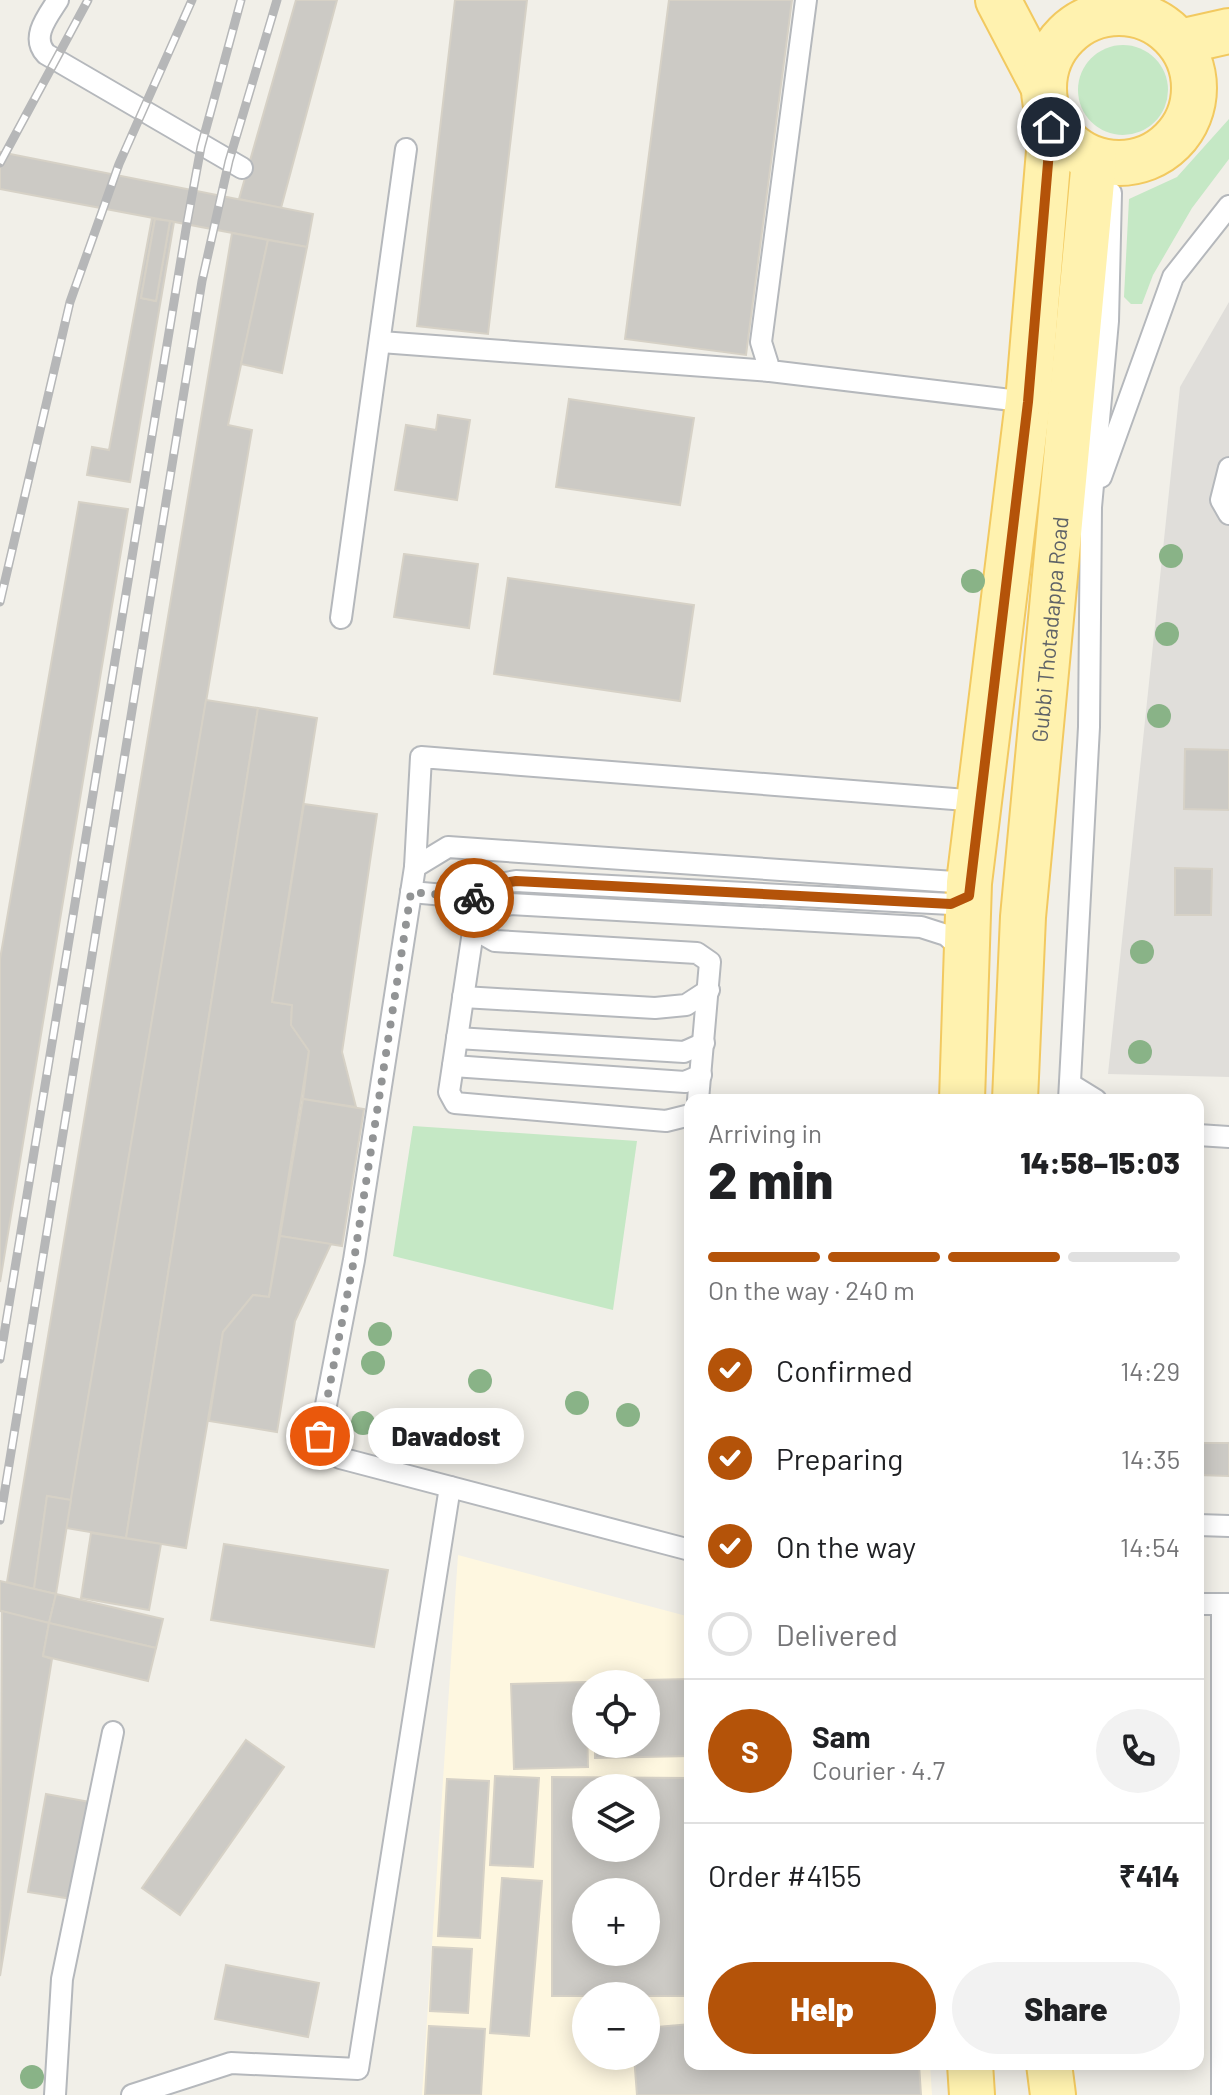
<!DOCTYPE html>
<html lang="en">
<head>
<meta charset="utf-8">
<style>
  body { margin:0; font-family:Barlow,sans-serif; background:#f2f2f2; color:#202124; height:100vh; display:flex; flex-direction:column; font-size:30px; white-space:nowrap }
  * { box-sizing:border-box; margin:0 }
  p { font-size:26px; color:#757577 }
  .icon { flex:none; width:44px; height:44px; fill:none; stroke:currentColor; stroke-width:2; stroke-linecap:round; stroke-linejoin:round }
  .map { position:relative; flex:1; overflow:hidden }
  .drawer { position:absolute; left:684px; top:1094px; width:520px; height:976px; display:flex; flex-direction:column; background:#fff; border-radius:16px; box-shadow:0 4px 20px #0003 }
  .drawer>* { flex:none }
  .controls { position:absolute; left:572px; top:1670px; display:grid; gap:16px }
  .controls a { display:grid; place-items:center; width:88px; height:88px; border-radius:50%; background:#fff; box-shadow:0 4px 20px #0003; font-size:40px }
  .pin { position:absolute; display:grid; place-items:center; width:68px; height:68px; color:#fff; margin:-34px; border:4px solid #fff; border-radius:50%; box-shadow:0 2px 8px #0007 }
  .courier { position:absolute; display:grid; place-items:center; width:80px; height:80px; margin:-40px; border:6px solid #b45309; border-radius:50%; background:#fff; color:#222; box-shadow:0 2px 10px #0007 }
  .bubble { position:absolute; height:56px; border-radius:28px; background:#fff; box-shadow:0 4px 20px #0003; font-size:26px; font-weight:800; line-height:56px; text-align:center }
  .head em { font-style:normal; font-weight:800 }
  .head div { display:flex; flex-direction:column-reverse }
  .head { display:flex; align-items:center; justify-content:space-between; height:136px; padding:0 24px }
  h1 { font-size:52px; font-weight:800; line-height:60px }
  .bar { display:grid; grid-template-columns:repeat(4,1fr); gap:12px 8px; align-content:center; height:96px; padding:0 24px }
  .bar i { height:10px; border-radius:6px; background:#e0e0e0 }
  .bar .selected { background:#b45309 }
  .bar p { grid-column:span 4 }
  .line { display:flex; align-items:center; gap:20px; padding:0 24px; border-top:2px solid #e0e0e0 }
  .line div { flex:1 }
  .round { display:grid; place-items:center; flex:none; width:84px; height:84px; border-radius:42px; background:#f2f2f2 }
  ol { padding:0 24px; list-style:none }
  li { display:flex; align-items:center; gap:24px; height:88px }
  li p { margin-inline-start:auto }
  li .icon { padding:8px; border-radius:50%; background:#b45309; color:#fff; stroke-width:4 }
  li:last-child { color:#757577 }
  li i { width:44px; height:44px; border:4px solid #e0e0e0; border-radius:50% }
  .action { display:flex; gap:16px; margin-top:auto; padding:16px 24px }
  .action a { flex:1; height:92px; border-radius:48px; background:#b45309; color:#fff; font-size:32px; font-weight:800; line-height:92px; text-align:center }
  .action a+a { background:#f2f2f2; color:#202124 }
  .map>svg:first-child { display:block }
</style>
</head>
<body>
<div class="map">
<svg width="1229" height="2095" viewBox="0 0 1229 2095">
  <rect width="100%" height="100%" fill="#f1efe8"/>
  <path fill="#fef7e0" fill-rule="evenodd" d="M 458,1555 L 690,1617 L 690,2064 L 930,2064 L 932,2095 L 422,2095 ZM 586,1684 L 646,1684 L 646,1744 L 586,1744 ZM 586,1788 L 646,1788 L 646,1848 L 586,1848 ZM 586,1892 L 646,1892 L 646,1952 L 586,1952 ZM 586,1996 L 646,1996 L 646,2056 L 586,2056 Z"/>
  <path fill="#e0deda" d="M 1229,302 L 1229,1077 L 1108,1074 L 1180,387 Z"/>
  <g fill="#c5e8c5">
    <circle cx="1123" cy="90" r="45"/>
    <path d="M 1229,119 L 1229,159 L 1192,208 L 1153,275 L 1142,304 L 1131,304 L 1124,297 L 1129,199 L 1177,177 Z"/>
    <path d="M 413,1126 L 637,1141 L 613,1310 L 393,1256 Z"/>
  </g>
  <g fill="#cccac5" stroke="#d6d1c6" stroke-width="2" fill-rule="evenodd">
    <path d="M 296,0 L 337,0 L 281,208 L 239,199 Z"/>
    <path d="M 455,0 L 527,0 L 488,334 L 417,326 Z"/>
    <path d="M 669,0 L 792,0 L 746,355 L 625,339 Z"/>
    <path d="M 0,152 L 313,214 L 307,247 L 0,189 Z"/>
    <path d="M 152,218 L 155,219 L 141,298 L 156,301 L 170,221 L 174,222 L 130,482 L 87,475 L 92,447 L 109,450 Z"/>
    <path d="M 155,219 L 170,221 L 156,301 L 141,298 Z"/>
    <path d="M 232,233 L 268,240 L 228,425 L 252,430 L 71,1500 L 47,1496 L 34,1589 L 7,1582 Z"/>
    <path d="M 268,240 L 307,247 L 282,373 L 241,364 Z"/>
    <path d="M 569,399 L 694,418 L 680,505 L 556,487 Z"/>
    <path d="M 438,415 L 470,420 L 457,500 L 395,490 L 406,425 L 436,430 Z"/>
    <path d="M 79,502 L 128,509 L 0,1282 L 0,959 Z"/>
    <path d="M 404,554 L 478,564 L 469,628 L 394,617 Z"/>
    <path d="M 508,578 L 694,605 L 680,701 L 494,674 Z"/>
    <path d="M 206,700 L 258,708 L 126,1538 L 66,1528 Z"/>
    <path d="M 258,708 L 317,718 L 272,1002 L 292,1005 L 291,1025 L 309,1051 L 269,1297 L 253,1295 L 223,1332 L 186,1548 L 126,1538 Z"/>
    <path d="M 1185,749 L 1229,750 L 1229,810 L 1184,809 Z"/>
    <path d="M 304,804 L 377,814 L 342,1052 L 356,1107 L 303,1099 L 309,1051 L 291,1025 L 292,1005 L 272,1002 Z"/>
    <path d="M 1175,868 L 1212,869 L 1211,915 L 1175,915 Z"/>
    <path d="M 303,1099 L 364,1109 L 342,1246 L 280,1236 Z"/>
    <path d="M 280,1236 L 331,1244 L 295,1321 L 277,1432 L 209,1421 L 223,1332 L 253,1295 L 269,1297 Z"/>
    <path d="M 1198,1443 L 1229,1443 L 1229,1476 L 1198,1475 Z"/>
    <path d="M 47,1496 L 71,1500 L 56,1594 L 34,1589 Z"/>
    <path d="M 91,1533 L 161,1544 L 149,1610 L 81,1598 Z"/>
    <path d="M 224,1544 L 388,1570 L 374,1647 L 211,1620 Z"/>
    <path d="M 0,1581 L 56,1594 L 49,1623 L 0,1611 Z"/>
    <path d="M 56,1594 L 163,1619 L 156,1648 L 49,1623 Z"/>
    <path d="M 2,1611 L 49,1623 L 43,1656 L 52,1659 L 0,1976 Z"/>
    <path d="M 49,1623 L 156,1648 L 148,1681 L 43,1656 Z"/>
    <path d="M 690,1679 L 690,1756 L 595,1758 L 595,1744 L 646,1744 L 646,1684 L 594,1684 L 594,1681 Z"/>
    <path d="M 586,1682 L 588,1767 L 514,1769 L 511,1684 Z"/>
    <path d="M 246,1740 L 284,1767 L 180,1915 L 142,1888 Z"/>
    <path d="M 495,1776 L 539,1778 L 533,1867 L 490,1865 Z"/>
    <path d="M 552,1777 L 690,1778 L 690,1996 L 552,1996 ZM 586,1788 L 646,1788 L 646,1848 L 586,1848 ZM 586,1892 L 646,1892 L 646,1952 L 586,1952 Z"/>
    <path d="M 447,1779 L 489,1781 L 480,1938 L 438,1936 Z"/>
    <path d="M 46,1794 L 90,1802 L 72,1899 L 28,1892 Z"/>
    <path d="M 502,1878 L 542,1881 L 529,2036 L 490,2033 Z"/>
    <path d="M 433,1947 L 472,1949 L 468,2013 L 430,2011 Z"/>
    <path d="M 226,1965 L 319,1983 L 308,2037 L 215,2019 Z"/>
    <path d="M 690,2024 L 690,2064 L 919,2064 L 921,2095 L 637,2095 L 634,2056 L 646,2056 L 646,2028 Z"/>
    <path d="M 429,2026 L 485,2029 L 481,2095 L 425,2095 Z"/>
  </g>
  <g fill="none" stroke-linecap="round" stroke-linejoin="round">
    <defs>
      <g id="lane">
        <path d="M 58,0 C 48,16 30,37 46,54 L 242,168"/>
        <path d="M 806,0 L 761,342 L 770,371 L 1028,402"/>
        <path d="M 381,342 L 770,371"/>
        <path d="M 1229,468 L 1221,500 L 1229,514"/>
        <path d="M 1101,477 L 1173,277 L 1229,206"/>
        <path d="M 341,618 L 406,149"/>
        <path d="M 415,867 L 421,757 L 979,801"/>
        <path d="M 411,892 L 478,898"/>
        <path d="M 463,997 L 655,1008 L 686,1005 L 709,990"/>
        <path d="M 457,1038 L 684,1052 L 704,1043"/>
        <path d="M 453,1066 L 685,1082 L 701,1075"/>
        <path d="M 1070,1084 L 1096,1100"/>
        <path d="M 698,1100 L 710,962 L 697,953 L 495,941 L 481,933 L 489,912 L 510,904 L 921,927 L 946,935 L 964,951"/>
        <path d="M 1069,1100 L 1089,727 L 1091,507 L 1108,321 L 1111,193"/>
        <path d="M 690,1115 L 666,1121 L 455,1103 L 449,1092 L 478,898 L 494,885 L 516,881 L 951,904 L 969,896"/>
        <path d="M 1198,1135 L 1229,1137"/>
        <path d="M 1198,1525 L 1229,1526"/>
        <path d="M 690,1550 L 340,1458 L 320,1436 L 354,1260 L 415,867 L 448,847 L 969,883"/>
        <path d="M 1198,1604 L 1229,1604"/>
        <path d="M 1222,1604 L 1222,2095"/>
        <path d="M 55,2095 L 62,1979 L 113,1732"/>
        <path d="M 132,2095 L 231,2063 L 358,2069 L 450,1487"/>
      </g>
      <g id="primary">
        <path d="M 998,0 L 1043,86"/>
        <circle cx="1119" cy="88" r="75"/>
        <path d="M 1180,42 L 1229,31"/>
        <path d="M 962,1100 L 969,883 L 1028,402 L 1051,127"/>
        <path id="s1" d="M 1015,1100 L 1023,917 L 1094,160"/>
        <path d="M 970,2064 L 972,2095"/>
        <path d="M 1049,2064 L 1053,2095"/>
      </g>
    </defs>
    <use href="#lane" stroke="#b5b8bc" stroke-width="24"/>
    <use href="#primary" stroke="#f2c960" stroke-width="48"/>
    <use href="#lane" stroke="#fff" stroke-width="20"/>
    <use href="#primary" stroke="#fff2af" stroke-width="44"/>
    <defs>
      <g id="rail">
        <path d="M 0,163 L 88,0"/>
        <path d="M 0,602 L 70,302 L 119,164 L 192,0"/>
        <path d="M 0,1359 L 187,223 L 201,147 L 241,0"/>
        <path d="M 0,1520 L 202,281 L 229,161 L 277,0"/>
      </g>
    </defs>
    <use href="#rail" stroke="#b6b7b8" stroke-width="9"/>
    <use href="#rail" stroke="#fff" stroke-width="6" stroke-dasharray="18" stroke-linecap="butt"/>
  </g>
  <g fill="#89b387">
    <circle cx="1171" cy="556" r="12"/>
    <circle cx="973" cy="581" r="12"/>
    <circle cx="1167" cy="634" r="12"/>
    <circle cx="1159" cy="716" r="12"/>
    <circle cx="1142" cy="952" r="12"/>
    <circle cx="1140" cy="1052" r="12"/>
    <circle cx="380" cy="1334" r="12"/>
    <circle cx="373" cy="1363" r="12"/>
    <circle cx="480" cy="1381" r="12"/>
    <circle cx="577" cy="1403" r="12"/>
    <circle cx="628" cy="1415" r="12"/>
    <circle cx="363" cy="1423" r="12"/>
    <circle cx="32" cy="2077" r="12"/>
  </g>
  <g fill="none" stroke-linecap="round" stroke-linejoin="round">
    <path stroke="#929495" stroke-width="8" stroke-dasharray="0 14.4" d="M 320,1436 L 354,1260 L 411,892 L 474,898"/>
    <path stroke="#b45309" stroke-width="10" d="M 474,898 L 494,885 L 516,881 L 951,904 L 969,896 L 1028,402 L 1051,127"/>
  </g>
  <g text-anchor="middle" stroke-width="8" stroke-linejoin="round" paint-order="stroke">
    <g font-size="22" fill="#5f6368" stroke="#fff">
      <text dy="8" stroke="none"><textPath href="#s1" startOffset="472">Gubbi Thotadappa Road</textPath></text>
    </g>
  </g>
</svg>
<div class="controls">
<a><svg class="icon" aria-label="locate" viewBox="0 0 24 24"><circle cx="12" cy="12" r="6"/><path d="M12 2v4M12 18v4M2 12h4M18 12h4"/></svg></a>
<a><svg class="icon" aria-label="layers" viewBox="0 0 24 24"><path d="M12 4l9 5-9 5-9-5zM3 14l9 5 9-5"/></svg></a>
<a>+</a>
<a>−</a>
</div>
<div class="pin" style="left:320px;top:1436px;background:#ea580c"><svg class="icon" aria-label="bag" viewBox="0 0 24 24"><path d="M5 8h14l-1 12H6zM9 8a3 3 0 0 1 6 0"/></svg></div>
<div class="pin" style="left:1051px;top:127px;background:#1f2937"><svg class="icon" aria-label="home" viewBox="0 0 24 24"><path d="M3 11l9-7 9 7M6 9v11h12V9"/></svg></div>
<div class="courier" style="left:474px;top:898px"><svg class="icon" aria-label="bike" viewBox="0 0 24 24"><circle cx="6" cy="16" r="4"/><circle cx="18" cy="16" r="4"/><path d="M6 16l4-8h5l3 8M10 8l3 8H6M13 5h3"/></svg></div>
<div class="bubble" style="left:368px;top:1408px;width:156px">Davadost</div>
<section class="drawer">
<div class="head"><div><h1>2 min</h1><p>Arriving in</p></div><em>14:58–15:03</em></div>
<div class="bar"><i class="selected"></i><i class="selected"></i><i class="selected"></i><i></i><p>On the way · 240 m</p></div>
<ol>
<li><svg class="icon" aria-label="check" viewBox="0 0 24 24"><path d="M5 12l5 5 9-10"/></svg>Confirmed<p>14:29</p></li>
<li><svg class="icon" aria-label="check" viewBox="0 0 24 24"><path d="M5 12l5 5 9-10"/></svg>Preparing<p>14:35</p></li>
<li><svg class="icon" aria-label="check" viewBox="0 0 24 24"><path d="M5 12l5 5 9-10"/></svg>On the way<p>14:54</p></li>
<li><i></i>Delivered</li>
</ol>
<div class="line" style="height:144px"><b class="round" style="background:#b45309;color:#fff">S</b><div><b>Sam</b><p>Courier · 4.7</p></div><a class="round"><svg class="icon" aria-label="phone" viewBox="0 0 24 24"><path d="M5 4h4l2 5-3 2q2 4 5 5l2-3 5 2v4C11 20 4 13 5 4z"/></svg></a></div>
<div class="line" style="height:104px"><div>Order #4155</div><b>₹414</b></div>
<div class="action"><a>Help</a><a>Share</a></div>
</section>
</div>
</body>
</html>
